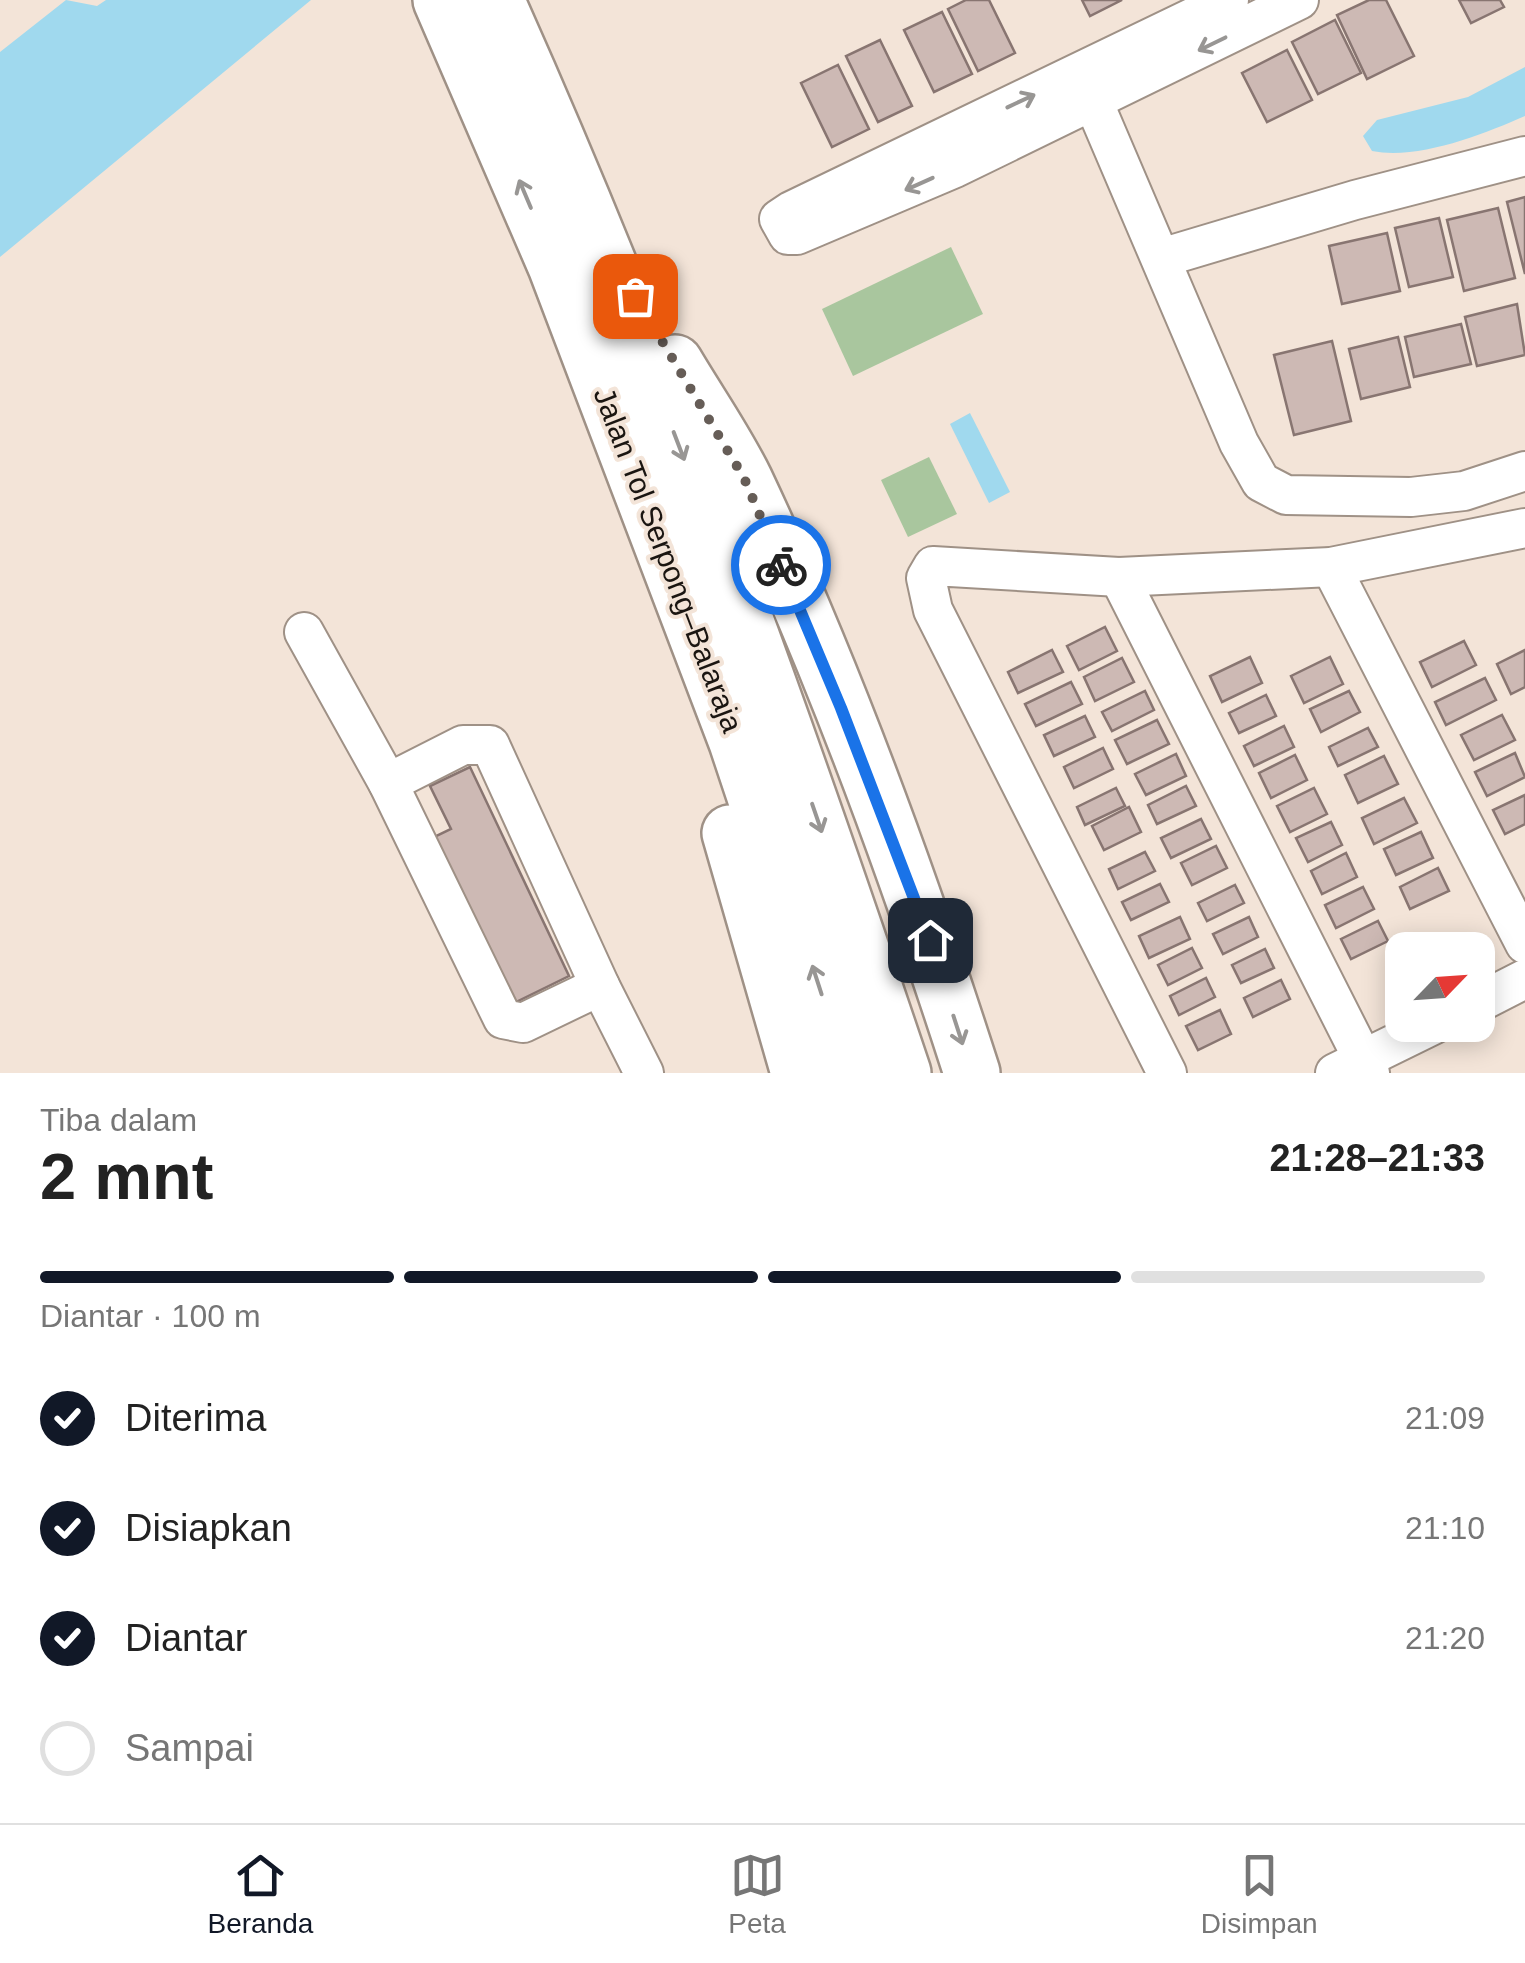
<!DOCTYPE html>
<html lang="id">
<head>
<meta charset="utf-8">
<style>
  body { margin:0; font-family:Helvetica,sans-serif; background:#f2f2f2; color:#222; height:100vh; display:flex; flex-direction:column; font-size:38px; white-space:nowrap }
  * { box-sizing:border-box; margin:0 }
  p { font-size:32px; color:#767676 }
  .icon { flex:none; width:55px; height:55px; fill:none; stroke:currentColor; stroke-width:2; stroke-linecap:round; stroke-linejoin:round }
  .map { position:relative; height:1073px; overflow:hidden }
  .drawer { display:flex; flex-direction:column; background:#fff; flex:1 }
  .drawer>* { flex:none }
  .needle { width:65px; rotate:65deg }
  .controls { position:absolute; left:1385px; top:932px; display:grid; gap:20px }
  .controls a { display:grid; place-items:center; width:110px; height:110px; border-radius:20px; background:#fff; box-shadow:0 5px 25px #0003; font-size:50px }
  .pin { position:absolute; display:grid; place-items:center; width:85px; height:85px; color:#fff; margin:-42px; border-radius:20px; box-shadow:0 5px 15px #0006 }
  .courier { position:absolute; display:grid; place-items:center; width:100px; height:100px; margin:-50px; border:8px solid #1a73e8; border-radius:50%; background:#fff; color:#222; box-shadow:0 2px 12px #0007 }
  .headline em { font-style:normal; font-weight:700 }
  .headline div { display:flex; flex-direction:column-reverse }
  .headline { display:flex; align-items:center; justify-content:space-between; height:170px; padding:0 40px }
  h1 { font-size:65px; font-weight:700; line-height:75px }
  .bar { display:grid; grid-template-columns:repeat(4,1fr); gap:15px 10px; align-content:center; height:120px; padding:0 40px }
  .bar i { height:12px; border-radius:8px; background:#e0e0e0 }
  .bar .current { background:#111827 }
  .bar p { grid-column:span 4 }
  ol { padding:0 40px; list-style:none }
  li { display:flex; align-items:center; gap:30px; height:110px }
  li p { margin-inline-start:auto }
  li .icon { padding:10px; border-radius:50%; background:#111827; color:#fff; stroke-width:4 }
  li:last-child { color:#767676 }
  li i { width:55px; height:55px; border:5px solid #e0e0e0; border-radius:50% }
  .menu { display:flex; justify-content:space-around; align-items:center; height:140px; border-top:2px solid #e0e0e0; background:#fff; font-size:28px; color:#767676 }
  .menu a { display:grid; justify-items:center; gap:5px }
  .menu .current { color:#111827 }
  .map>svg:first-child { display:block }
</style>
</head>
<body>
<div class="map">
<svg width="1525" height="1073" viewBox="0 0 1525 1073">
  <rect width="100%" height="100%" fill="#f3e4d8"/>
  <g fill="#a9c69e">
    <path d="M 951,247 L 983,314 L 853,376 L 822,309 Z"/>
    <path d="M 929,457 L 957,514 L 908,537 L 881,480 Z"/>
  </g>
  <g fill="#a0d9ee">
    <path d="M 66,0 L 97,6 L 106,0 L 311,0 L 0,257 L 0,52 Z"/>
    <path d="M 1525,67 L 1525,116 C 1482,135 1418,160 1372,151 L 1363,136 L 1377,120 L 1468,97 Z"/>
    <path d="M 970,413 L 1010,492 L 989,503 L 950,424 Z"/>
  </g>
  <g fill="#cdb9b4" stroke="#887571" stroke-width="2.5">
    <path d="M 966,0 L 989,0 L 1015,53 L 978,71 L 948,9 Z"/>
    <path d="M 1082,0 L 1122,0 L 1090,16 Z"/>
    <path d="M 1369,0 L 1386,0 L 1414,56 L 1367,79 L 1337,15 Z"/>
    <path d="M 1459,0 L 1500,0 L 1504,7 L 1471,23 Z"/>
    <path d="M 942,12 L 972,74 L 934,92 L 904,30 Z"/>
    <path d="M 1335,20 L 1361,73 L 1318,94 L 1292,42 Z"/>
    <path d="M 880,40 L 912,106 L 878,122 L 846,56 Z"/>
    <path d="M 1287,50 L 1312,100 L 1267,122 L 1242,73 Z"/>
    <path d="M 838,65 L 869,129 L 832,147 L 801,83 Z"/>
    <path d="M 1525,197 L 1525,274 L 1507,202 Z"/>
    <path d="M 1498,208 L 1515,278 L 1464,291 L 1447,220 Z"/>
    <path d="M 1439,218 L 1453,277 L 1409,287 L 1395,228 Z"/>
    <path d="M 1387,233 L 1400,291 L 1342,304 L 1329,246 Z"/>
    <path d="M 1517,304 L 1525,355 L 1477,366 L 1465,317 Z"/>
    <path d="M 1461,324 L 1471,364 L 1414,377 L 1405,337 Z"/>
    <path d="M 1398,337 L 1410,387 L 1361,399 L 1349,349 Z"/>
    <path d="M 1332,341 L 1351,421 L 1294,435 L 1274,355 Z"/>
    <path d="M 1105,627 L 1117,651 L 1079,670 L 1067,646 Z"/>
    <path d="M 1464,641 L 1476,665 L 1432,687 L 1420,662 Z"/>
    <path d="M 1052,650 L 1063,672 L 1018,693 L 1008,672 Z"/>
    <path d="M 1525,650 L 1525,687 L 1511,694 L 1497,664 Z"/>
    <path d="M 1250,657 L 1262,683 L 1222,702 L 1210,676 Z"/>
    <path d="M 1330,657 L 1343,684 L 1304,703 L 1291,676 Z"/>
    <path d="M 1122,658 L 1134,682 L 1095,701 L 1084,677 Z"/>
    <path d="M 1485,678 L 1496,700 L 1446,725 L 1435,702 Z"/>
    <path d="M 1071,682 L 1082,704 L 1036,726 L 1025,704 Z"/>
    <path d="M 1145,691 L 1154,710 L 1112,731 L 1102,712 Z"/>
    <path d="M 1349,691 L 1360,712 L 1321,732 L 1310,709 Z"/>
    <path d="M 1266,695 L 1276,716 L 1239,733 L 1229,713 Z"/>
    <path d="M 1502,715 L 1515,740 L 1474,760 L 1461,735 Z"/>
    <path d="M 1085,716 L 1095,737 L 1054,756 L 1044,735 Z"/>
    <path d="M 1157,720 L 1169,744 L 1127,764 L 1115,740 Z"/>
    <path d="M 1284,726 L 1294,747 L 1254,766 L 1244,746 Z"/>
    <path d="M 1368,728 L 1378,747 L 1338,766 L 1329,747 Z"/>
    <path d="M 1103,748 L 1113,769 L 1074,788 L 1064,767 Z"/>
    <path d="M 1515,753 L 1525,777 L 1487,796 L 1475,772 Z"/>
    <path d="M 1176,754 L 1186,776 L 1146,795 L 1135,774 Z"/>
    <path d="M 1295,755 L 1307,780 L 1271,798 L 1259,773 Z"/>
    <path d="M 1384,756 L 1398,784 L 1358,803 L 1345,775 Z"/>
    <path d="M 470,767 L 569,976 L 514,1003 L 434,837 L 451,829 L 430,786 Z"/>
    <path d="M 1186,786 L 1196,806 L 1157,824 L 1148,805 Z"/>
    <path d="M 1116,788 L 1125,806 L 1085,825 L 1077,807 Z"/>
    <path d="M 1314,788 L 1327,814 L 1290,832 L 1277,806 Z"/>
    <path d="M 1525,795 L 1525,824 L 1505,834 L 1493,810 Z"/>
    <path d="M 1404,798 L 1417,823 L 1374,844 L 1362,818 Z"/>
    <path d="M 1129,807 L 1141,832 L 1104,850 L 1092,826 Z"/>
    <path d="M 1201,819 L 1211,839 L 1171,858 L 1161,838 Z"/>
    <path d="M 1331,822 L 1342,845 L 1308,862 L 1296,838 Z"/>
    <path d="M 1421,832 L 1433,858 L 1396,875 L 1384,849 Z"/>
    <path d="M 1216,846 L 1227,868 L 1192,885 L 1181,863 Z"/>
    <path d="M 1145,852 L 1155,871 L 1118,889 L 1109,869 Z"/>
    <path d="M 1346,853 L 1357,877 L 1322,894 L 1311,871 Z"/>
    <path d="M 1438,868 L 1449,891 L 1410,909 L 1400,887 Z"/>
    <path d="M 1160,884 L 1169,902 L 1131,920 L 1122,902 Z"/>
    <path d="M 1235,885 L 1244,903 L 1207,921 L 1198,903 Z"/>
    <path d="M 1363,887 L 1374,909 L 1336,928 L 1325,905 Z"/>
    <path d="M 1180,917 L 1190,939 L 1149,958 L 1139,936 Z"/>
    <path d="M 1249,917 L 1258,937 L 1223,954 L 1213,934 Z"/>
    <path d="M 1378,921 L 1388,941 L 1351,959 L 1341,939 Z"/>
    <path d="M 1192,948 L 1202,968 L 1168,985 L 1158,965 Z"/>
    <path d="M 1265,949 L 1274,968 L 1241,983 L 1232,965 Z"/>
    <path d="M 1206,978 L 1215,997 L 1179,1015 L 1170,996 Z"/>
    <path d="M 1281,980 L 1290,999 L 1253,1017 L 1244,998 Z"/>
    <path d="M 1220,1010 L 1231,1034 L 1198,1050 L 1186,1026 Z"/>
  </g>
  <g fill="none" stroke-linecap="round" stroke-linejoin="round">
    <defs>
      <g id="minor">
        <path d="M 1229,0 L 791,211 L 779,219 L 788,235 L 797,235 L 955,168 L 1299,0"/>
        <path d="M 1084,80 L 1239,443 L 1261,482 L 1286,495 L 1411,497 L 1464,491 L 1525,471"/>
        <path d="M 1161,258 L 1355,200 L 1525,156"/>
        <path d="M 1331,567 L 1525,944"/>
        <path d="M 1119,577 L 1370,1073"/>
        <path d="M 304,632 L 388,783 L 503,1019 L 523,1023 L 600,986 L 644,1073"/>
        <path d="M 388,783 L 463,745 L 490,745 L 600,986"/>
        <path d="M 1478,1003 L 1525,979"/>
        <path d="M 1167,1073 L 933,610 L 926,578 L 933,566 L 1119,577 L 1331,567 L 1525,528"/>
        <path d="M 1335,1073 L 1433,1025"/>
      </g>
      <g id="highway">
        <path d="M 441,0 L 556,266 L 737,742 L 847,1073"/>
        <path d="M 496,0 C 653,350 781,710 903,1073"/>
        <path d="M 675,363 C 698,402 725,440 745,481 C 835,672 908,873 972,1073"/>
        <path d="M 730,833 L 799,1073"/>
      </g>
    </defs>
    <use href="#minor" stroke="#9f9186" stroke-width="42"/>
    <use href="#highway" stroke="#9f9186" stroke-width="60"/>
    <use href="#minor" stroke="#fff" stroke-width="38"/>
    <use href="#highway" stroke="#fff" stroke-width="55"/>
  </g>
  <defs><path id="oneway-shaft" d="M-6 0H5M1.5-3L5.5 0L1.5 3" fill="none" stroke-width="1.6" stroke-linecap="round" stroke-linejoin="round" transform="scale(2.5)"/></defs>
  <g stroke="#989694">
    <use href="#oneway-shaft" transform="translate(1212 44) rotate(154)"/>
    <use href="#oneway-shaft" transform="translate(1021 101) rotate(-25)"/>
    <use href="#oneway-shaft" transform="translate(919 184) rotate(156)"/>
    <use href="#oneway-shaft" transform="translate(525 194) rotate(-113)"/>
    <use href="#oneway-shaft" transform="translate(679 446) rotate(69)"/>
    <use href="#oneway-shaft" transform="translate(817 818) rotate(71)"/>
    <use href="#oneway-shaft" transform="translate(817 980) rotate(-108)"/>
    <use href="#oneway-shaft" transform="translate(958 1030) rotate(72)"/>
  </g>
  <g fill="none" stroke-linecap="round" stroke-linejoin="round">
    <path stroke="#665d57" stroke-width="10" stroke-dasharray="0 18" d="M 635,296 L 744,478 L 781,565"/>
    <path stroke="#1a73e8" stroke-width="12" d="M 781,565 L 841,708 L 930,940"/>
  </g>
  <g text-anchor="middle" stroke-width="8" stroke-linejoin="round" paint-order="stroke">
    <g font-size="30" fill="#1a1511" stroke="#f3e4d8">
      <text transform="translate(668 560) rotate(69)" y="10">Jalan Tol Serpong–Balaraja</text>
    </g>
  </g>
</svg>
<div class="controls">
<a><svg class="needle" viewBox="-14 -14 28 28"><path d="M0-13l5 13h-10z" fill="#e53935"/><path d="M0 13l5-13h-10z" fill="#767676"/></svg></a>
</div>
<div class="pin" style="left:635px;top:296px;background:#ea580c"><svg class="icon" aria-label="bag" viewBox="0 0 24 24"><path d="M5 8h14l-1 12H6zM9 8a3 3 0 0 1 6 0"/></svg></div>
<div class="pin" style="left:930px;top:940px;background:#1f2937"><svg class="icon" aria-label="home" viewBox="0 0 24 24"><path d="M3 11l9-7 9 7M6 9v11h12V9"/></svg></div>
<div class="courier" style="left:781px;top:565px"><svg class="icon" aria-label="bike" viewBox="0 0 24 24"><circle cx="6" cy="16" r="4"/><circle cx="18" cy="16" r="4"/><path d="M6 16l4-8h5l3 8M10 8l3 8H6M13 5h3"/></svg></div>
</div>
<section class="drawer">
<div class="headline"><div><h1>2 mnt</h1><p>Tiba dalam</p></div><em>21:28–21:33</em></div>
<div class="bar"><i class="current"></i><i class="current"></i><i class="current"></i><i></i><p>Diantar · 100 m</p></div>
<ol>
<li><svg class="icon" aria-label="check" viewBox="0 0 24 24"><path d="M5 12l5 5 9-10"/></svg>Diterima<p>21:09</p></li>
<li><svg class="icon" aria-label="check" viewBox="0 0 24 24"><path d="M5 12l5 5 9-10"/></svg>Disiapkan<p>21:10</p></li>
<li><svg class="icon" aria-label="check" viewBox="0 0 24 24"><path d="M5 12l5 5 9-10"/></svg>Diantar<p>21:20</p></li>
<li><i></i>Sampai</li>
</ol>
</section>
<nav class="menu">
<a class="current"><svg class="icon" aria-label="home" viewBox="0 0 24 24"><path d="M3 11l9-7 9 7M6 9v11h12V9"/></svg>Beranda</a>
<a><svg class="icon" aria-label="map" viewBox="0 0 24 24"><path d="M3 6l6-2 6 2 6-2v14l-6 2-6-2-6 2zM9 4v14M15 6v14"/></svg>Peta</a>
<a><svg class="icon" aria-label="saved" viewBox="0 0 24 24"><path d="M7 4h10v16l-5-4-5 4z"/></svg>Disimpan</a>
</nav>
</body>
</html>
